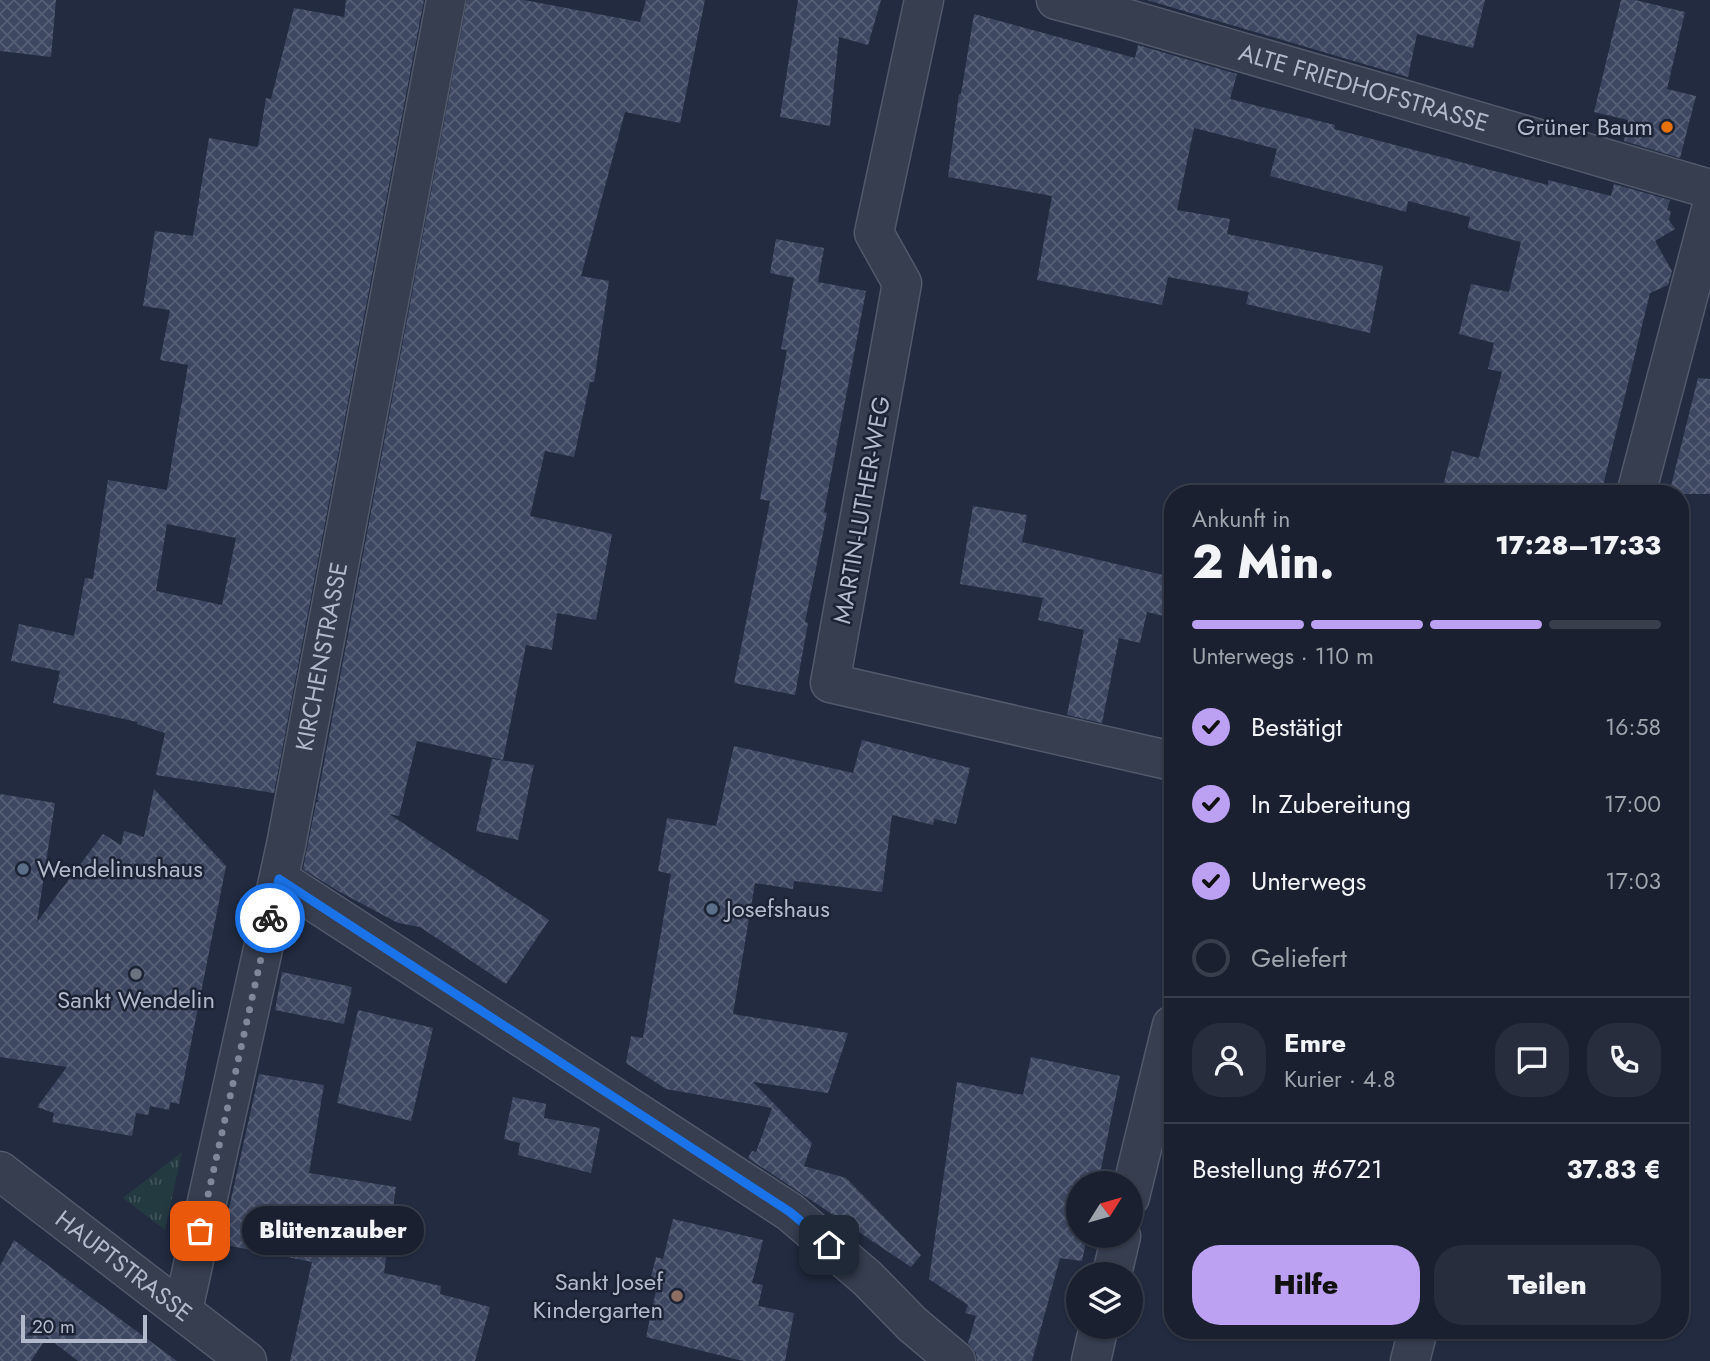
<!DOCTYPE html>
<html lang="de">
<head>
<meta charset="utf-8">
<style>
  body { margin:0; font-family:Jost,sans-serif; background:#272d3c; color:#f1f3f6; height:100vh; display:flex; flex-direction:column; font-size:26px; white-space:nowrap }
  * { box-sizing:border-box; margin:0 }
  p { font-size:23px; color:#9fa3ab }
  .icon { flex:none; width:38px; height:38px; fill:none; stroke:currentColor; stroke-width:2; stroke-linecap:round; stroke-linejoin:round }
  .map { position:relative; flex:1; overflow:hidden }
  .sheet { position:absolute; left:1164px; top:485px; width:525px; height:854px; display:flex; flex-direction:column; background:#1a2030; border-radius:28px; box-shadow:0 2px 5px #0004,0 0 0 2px #383e4c }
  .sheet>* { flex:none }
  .needle { width:46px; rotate:53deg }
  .tools { position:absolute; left:1066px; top:1171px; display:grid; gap:14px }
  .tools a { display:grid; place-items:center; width:77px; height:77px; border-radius:50%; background:#1a2030; box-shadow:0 2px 5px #0004,0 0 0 2px #383e4c; font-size:35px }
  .scale { position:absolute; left:21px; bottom:18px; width:126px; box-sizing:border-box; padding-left:7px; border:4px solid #b2b9cb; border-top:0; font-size:19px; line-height:24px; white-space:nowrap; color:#b2b9cb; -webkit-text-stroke:5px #1b2335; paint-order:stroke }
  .pin { position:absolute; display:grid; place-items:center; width:60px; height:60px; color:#fff; margin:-30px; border-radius:14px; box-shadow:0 4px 10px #0006 }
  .courier { position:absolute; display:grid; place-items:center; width:70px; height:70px; margin:-35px; border:5px solid #1a73e8; border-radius:50%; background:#fff; color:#222; box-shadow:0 2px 9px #0007 }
  .bubble { position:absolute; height:49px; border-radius:24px; background:#1a2030; box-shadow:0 2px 5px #0004,0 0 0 2px #383e4c; font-size:23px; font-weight:800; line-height:49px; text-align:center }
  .summary em { font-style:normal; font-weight:800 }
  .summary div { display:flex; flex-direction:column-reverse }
  .summary { display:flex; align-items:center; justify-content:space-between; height:119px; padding:0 28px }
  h1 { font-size:46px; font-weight:800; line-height:52px }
  .bar { display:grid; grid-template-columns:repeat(4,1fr); gap:10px 7px; align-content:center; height:84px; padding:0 28px }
  .bar i { height:9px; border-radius:5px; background:#383e4c }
  .bar .current { background:#bca0f2 }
  .bar p { grid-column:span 4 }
  .line { display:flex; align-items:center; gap:18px; padding:0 28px; border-top:2px solid #383e4c }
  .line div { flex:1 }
  .round { display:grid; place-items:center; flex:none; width:74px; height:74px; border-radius:28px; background:#272d3c }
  ol { padding:0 28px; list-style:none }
  li { display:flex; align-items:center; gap:21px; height:77px }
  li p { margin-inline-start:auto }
  li .icon { padding:7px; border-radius:50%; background:#bca0f2; color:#111; stroke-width:4 }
  li:last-child { color:#9fa3ab }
  li i { width:38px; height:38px; border:4px solid #383e4c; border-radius:50% }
  .primary-button { display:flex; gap:14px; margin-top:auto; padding:14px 28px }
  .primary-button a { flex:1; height:80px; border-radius:28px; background:#bca0f2; color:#111; font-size:28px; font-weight:800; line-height:80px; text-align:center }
  .primary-button a+a { background:#272d3c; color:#f1f3f6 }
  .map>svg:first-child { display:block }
</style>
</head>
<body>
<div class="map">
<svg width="1710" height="1361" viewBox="0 0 1710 1361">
  <defs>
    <pattern id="grass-tufts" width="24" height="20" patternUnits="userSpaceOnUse" patternTransform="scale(1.75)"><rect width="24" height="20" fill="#243a41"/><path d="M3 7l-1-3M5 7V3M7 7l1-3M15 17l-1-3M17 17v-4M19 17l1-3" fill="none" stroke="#41545b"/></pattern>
    <pattern id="building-cross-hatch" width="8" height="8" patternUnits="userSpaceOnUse" patternTransform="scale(1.75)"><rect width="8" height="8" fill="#3d4761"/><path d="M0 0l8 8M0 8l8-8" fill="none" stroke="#575f76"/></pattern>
  </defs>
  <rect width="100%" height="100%" fill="#222b40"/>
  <path fill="url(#grass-tufts)" d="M 182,1152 L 165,1230 L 123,1198 Z"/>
  <g fill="url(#building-cross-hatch)" fill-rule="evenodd">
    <path d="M 0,0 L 56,0 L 51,57 L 0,51 Z"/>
    <path d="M 346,0 L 424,0 L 274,793 L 156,775 L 165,733 L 137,724 L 137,722 L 53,703 L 60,671 L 11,661 L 19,624 L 74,636 L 85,578 L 93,579 L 108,480 L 167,490 L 188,365 L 160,360 L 170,310 L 143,306 L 155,231 L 193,236 L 209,138 L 258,147 L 266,98 L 271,99 L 294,8 L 344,17 ZM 167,524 L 236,538 L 222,605 L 156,591 Z"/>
    <path d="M 467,0 L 524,0 L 640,22 L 646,0 L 705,0 L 680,123 L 625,112 L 581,276 L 609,281 L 594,382 L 590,382 L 574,457 L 545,451 L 530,516 L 612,534 L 596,620 L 557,613 L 552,650 L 526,645 L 503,760 L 417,741 L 399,816 L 389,814 L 549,920 L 506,984 L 420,927 L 398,923 L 338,891 L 303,869 L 316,803 L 320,801 L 317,800 Z"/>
    <path d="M 798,0 L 881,0 L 868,45 L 839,37 L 830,126 L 780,117 Z"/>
    <path d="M 1147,0 L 1485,0 L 1473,48 L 1417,34 L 1408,77 Z"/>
    <path d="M 1621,0 L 1635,0 L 1685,12 L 1667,89 L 1696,96 L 1680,158 L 1624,141 L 1628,120 L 1594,112 Z"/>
    <path d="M 974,14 L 1135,58 L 1138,45 L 1237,74 L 1230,99 L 1335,125 L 1334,129 L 1548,185 L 1548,180 L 1611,196 L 1614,184 L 1670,200 L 1667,210 L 1671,211 L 1669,220 L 1675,229 L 1655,241 L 1672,271 L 1668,285 L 1650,293 L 1601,494 L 1441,494 L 1452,451 L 1479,458 L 1502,372 L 1488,369 L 1494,343 L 1459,334 L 1471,284 L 1509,292 L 1521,242 L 1468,228 L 1470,217 L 1408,201 L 1406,212 L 1270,176 L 1277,149 L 1194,128 L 1177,210 L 1230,219 L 1227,234 L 1383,266 L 1370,333 L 1246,304 L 1249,292 L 1168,277 L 1162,305 L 1037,280 L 1052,196 L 948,177 L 959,94 L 961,94 Z"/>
    <path d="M 776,239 L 824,248 L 818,282 L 866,291 L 824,512 L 827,513 L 805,622 L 808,623 L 795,695 L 734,683 L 770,501 L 760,499 L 787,350 L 781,349 L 794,278 L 770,273 Z"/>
    <path d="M 1698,378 L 1710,379 L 1710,494 L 1669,494 Z"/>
    <path d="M 973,506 L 1027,515 L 1022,542 L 1172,577 L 1172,618 L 1147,612 L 1140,643 L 1119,638 L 1102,723 L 1067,715 L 1084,630 L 1038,620 L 1043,598 L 960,584 Z"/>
    <path d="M 862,740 L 970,768 L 956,824 L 934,819 L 933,825 L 892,815 L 882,892 L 794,881 L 793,889 L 755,883 L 733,1014 L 848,1033 L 828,1093 L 753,1082 L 812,1143 L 804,1166 L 846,1178 L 921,1255 L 911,1267 L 748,1158 L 752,1151 L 756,1152 L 772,1108 L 666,1089 L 626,1063 L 631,1036 L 643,1038 L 671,874 L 658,871 L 667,818 L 716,826 L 734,746 L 853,773 Z"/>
    <path d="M 492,759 L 534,765 L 518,840 L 476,831 Z"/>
    <path d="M 154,789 L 226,866 L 179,1104 L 170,1102 L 169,1110 L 150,1106 L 148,1115 L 136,1113 L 132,1136 L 52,1122 L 54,1113 L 37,1107 L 67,1067 L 0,1057 L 0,794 L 55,803 L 37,922 L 103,834 L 121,845 L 124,831 L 144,837 Z"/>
    <path d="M 282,972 L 352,987 L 344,1024 L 275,1010 Z"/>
    <path d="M 358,1010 L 433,1028 L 411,1121 L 337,1103 Z"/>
    <path d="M 1031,1057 L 1120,1076 L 1098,1183 L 1078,1183 L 1078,1236 L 1087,1236 L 1082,1261 L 1060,1258 L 1032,1361 L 977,1361 L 976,1353 L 968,1343 L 976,1316 L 965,1313 L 968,1305 L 929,1279 L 957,1082 L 1023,1095 Z"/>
    <path d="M 259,1074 L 324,1085 L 309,1173 L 396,1187 L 384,1273 L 441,1286 L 440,1294 L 490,1307 L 475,1361 L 290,1361 L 312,1262 L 221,1244 Z"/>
    <path d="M 513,1097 L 546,1104 L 544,1118 L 600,1128 L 591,1173 L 518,1155 L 520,1143 L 504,1139 Z"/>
    <path d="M 673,1219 L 763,1240 L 752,1283 L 763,1285 L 758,1306 L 794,1313 L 785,1361 L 743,1361 L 646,1337 L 656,1291 L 648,1289 L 656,1257 L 663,1259 Z"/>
    <path d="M 14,1240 L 97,1302 L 177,1361 L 78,1361 L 47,1337 L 31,1361 L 0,1361 L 0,1266 Z"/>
  </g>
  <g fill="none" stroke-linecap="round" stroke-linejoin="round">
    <defs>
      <g id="minor">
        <path d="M 924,0 L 874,233 L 902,283 L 830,683 L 1172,761"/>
        <path id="s1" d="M 1056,0 L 1128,19 L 1710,189"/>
        <path d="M 279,879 L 790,1212 L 867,1278 L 912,1324 L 956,1361"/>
        <path d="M 1130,1197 L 1172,1025"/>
        <path d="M 1112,1274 L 1121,1236"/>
        <path id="s2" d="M 183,1310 L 286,845 L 446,0"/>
        <path d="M 1091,1361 L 1099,1326"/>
      </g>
      <g id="tertiary">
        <path d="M 1636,494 L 1710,213"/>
        <path id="s3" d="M 0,1171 L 247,1361"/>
        <path d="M 1410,1361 L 1418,1330"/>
      </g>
    </defs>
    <use href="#minor" stroke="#51596b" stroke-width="41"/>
    <use href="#tertiary" stroke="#51596b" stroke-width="41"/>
    <use href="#minor" stroke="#363e50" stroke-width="38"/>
    <use href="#tertiary" stroke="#363e50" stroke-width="38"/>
  </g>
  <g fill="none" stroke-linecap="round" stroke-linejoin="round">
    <path stroke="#80879a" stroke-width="7" stroke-dasharray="0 12.6" d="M 200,1231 L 270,918"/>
    <path stroke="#1a73e8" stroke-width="9" d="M 270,918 L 279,879 L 790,1212 L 829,1245"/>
  </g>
  <circle fill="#e8710a" stroke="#1b2335" stroke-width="2.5" cx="1667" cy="127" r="7"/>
  <g fill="#5c6f8a" stroke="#1b2335" stroke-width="2.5">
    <circle cx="23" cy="869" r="7"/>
    <circle cx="712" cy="909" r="7"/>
  </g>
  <circle fill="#6b7280" stroke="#1b2335" stroke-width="2.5" cx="136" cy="974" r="7"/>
  <circle fill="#8d6e63" stroke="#1b2335" stroke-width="2.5" cx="677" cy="1296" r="7"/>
  <g text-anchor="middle" stroke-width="5" stroke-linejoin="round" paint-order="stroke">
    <g font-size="24" fill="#b2b9cb" stroke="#1b2335">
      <text dy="8" stroke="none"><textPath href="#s1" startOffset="320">ALTE FRIEDHOFSTRASSE</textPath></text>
      <text transform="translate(862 510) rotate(-80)" y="8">MARTIN-LUTHER-WEG</text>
      <text dy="8" stroke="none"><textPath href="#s2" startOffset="668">KIRCHENSTRASSE</textPath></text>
      <text dy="8" stroke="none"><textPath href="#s3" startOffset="156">HAUPTSTRASSE</textPath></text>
    </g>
    <g font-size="24" fill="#b2b9cb" stroke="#1b2335" text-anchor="end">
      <text x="1653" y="135">Grüner Baum</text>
      <text x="37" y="877" text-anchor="start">Wendelinushaus</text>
      <text x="726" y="917" text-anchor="start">Josefshaus</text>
      <text x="136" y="1008" text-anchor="middle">Sankt Wendelin</text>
      <text x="663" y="1290">Sankt Josef<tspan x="663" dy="28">Kindergarten</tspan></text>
    </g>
  </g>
</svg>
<div class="tools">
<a><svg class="needle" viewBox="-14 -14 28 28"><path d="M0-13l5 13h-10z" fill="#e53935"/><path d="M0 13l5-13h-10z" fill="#9fa3ab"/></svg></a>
<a><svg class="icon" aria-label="layers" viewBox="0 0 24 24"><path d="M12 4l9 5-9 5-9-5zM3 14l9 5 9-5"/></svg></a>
</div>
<div class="scale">20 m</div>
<div class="pin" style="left:200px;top:1231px;background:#ea580c"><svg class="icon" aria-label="bag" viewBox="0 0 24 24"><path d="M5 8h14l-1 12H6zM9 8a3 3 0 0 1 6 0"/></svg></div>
<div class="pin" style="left:829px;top:1245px;background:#1f2937"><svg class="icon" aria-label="home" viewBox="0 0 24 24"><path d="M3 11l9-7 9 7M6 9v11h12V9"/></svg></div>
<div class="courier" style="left:270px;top:918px"><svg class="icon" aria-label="bike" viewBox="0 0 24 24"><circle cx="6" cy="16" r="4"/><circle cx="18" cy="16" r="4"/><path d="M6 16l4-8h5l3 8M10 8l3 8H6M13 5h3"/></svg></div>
<div class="bubble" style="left:242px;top:1206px;width:182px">Blütenzauber</div>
<section class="sheet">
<div class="summary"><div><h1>2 Min.</h1><p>Ankunft in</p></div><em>17:28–17:33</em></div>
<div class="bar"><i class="current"></i><i class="current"></i><i class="current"></i><i></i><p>Unterwegs · 110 m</p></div>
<ol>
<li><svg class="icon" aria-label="check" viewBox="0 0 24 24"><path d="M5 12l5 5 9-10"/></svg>Bestätigt<p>16:58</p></li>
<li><svg class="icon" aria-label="check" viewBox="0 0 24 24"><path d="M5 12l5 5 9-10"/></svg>In Zubereitung<p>17:00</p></li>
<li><svg class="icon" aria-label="check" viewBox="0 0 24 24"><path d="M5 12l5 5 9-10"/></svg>Unterwegs<p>17:03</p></li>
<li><i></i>Geliefert</li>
</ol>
<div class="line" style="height:126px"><a class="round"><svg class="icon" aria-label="person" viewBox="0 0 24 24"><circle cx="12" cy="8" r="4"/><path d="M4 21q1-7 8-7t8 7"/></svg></a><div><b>Emre</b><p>Kurier · 4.8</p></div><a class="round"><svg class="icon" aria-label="chat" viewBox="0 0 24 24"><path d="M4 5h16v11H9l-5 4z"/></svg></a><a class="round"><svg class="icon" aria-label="phone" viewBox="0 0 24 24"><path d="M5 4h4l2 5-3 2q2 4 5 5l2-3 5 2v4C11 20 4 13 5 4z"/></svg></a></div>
<div class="line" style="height:91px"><div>Bestellung #6721</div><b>37.83 €</b></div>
<div class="primary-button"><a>Hilfe</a><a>Teilen</a></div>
</section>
</div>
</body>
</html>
